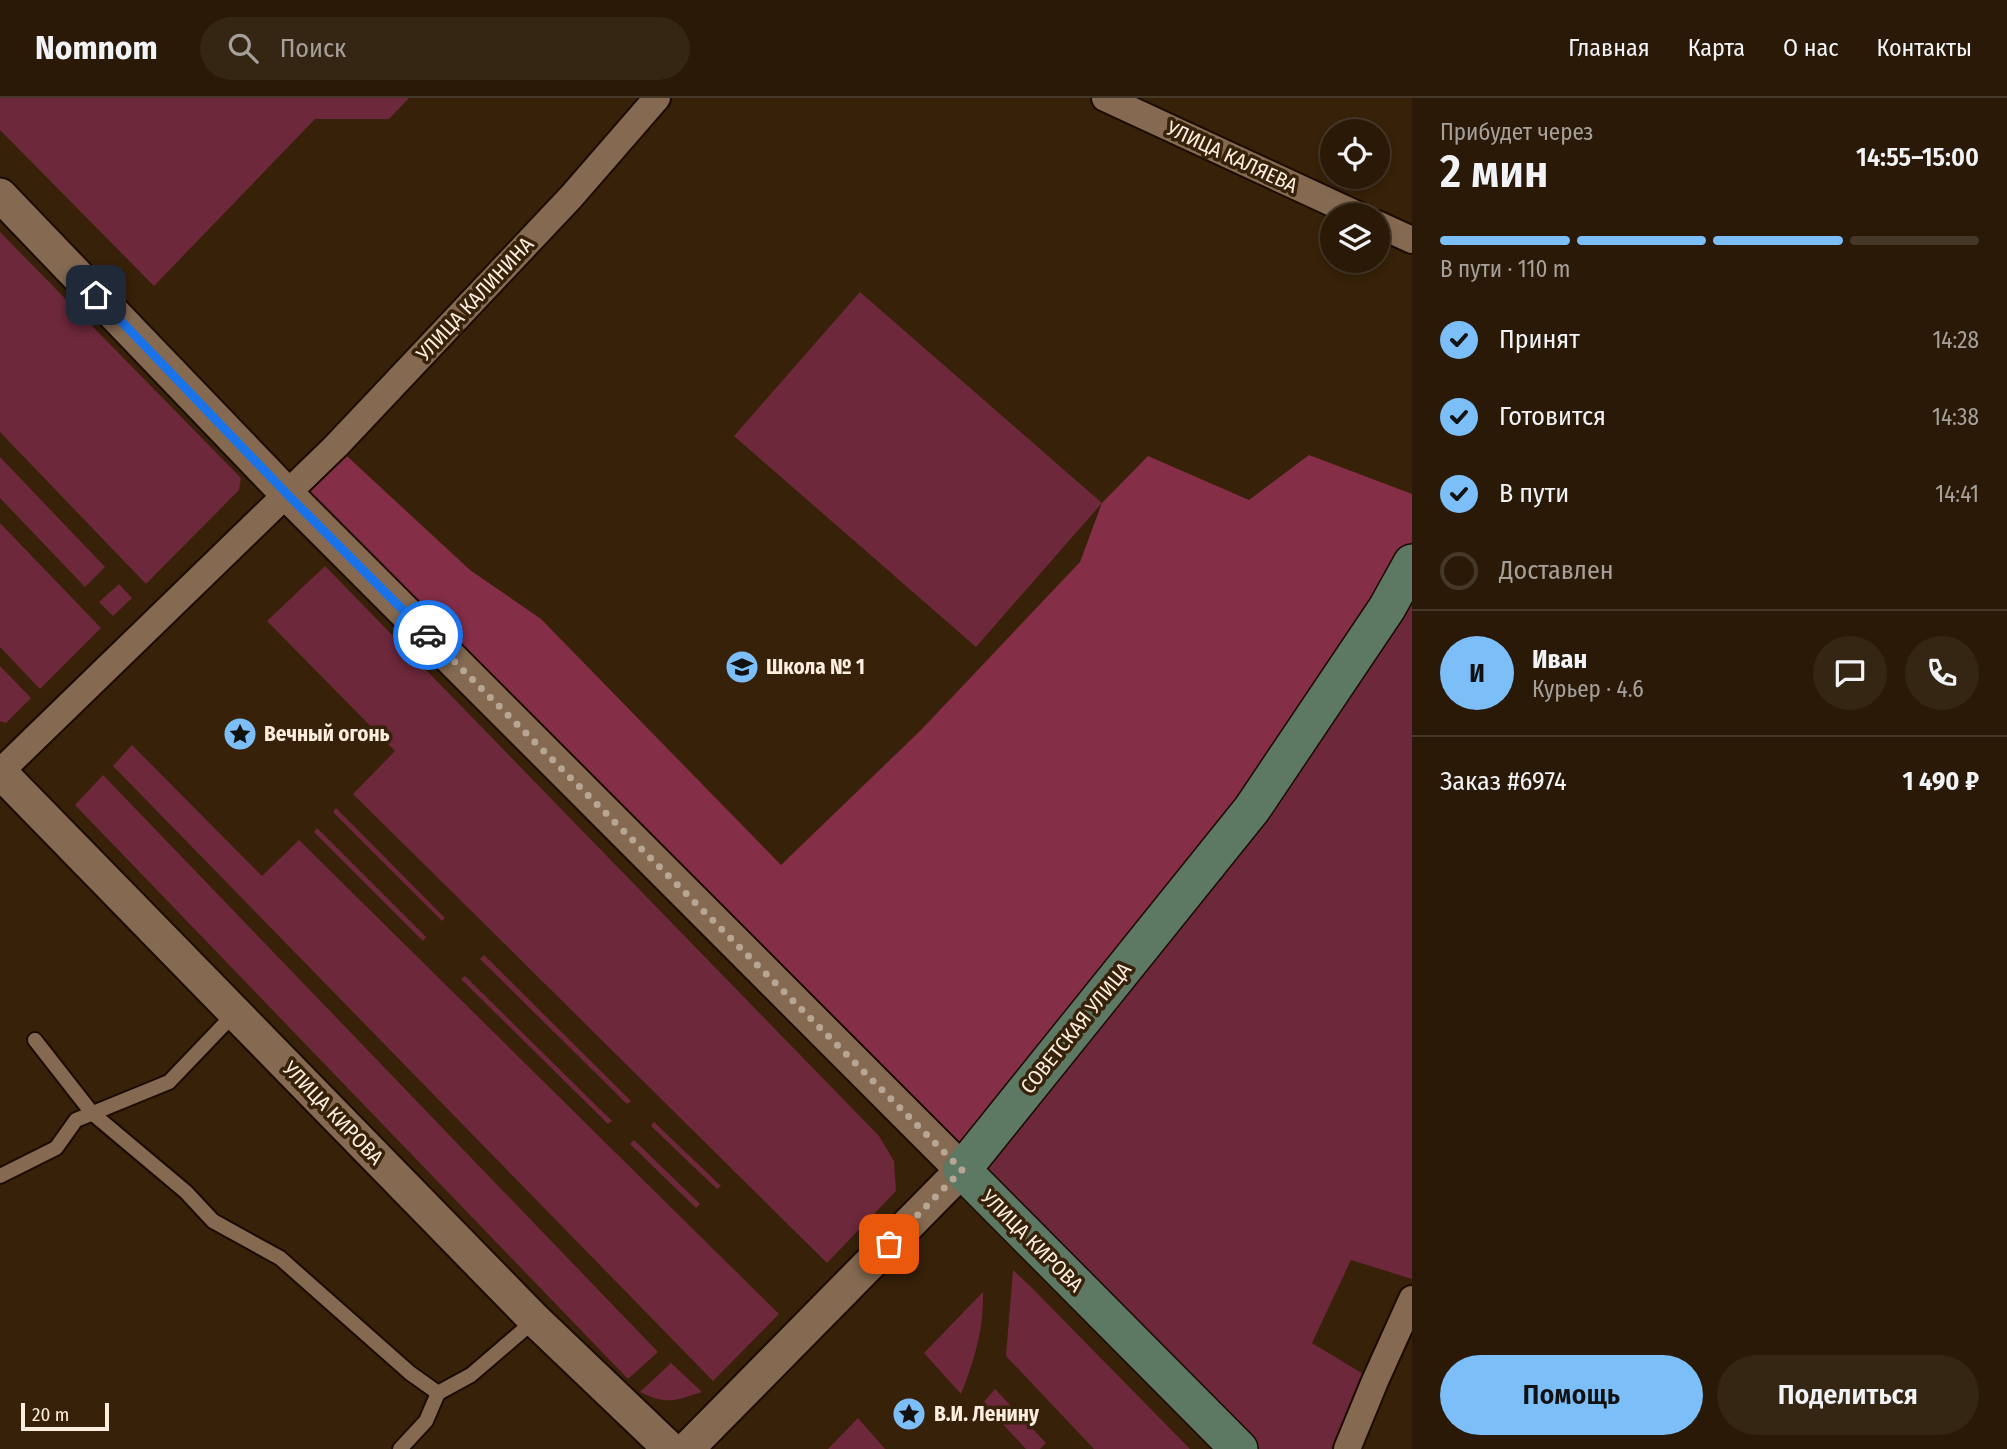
<!DOCTYPE html>
<html lang="ru">
<head>
<meta charset="utf-8">
<style>
  body { margin:0; font-family:"Fira Sans Condensed",sans-serif; background:#352614; color:#f1f3f6; height:100vh; display:flex; flex-direction:column; font-size:26px; white-space:nowrap }
  * { box-sizing:border-box; margin:0 }
  p { font-size:23px; color:#a5a09b }
  .icon { flex:none; width:38px; height:38px; fill:none; stroke:currentColor; stroke-width:2; stroke-linecap:round; stroke-linejoin:round }
  .map { position:relative; flex:1; overflow:hidden }
  .sheet { display:flex; flex-direction:column; background:#291906; width:595px }
  .sheet>* { flex:none }
  .controls { position:absolute; left:1320px; top:21px; display:grid; gap:14px }
  .controls a { display:grid; place-items:center; width:70px; height:70px; border-radius:50%; background:#291906; box-shadow:0 4px 10px #0003,0 0 0 2px #453828; font-size:35px }
  .scale { position:absolute; left:21px; bottom:18px; width:88px; box-sizing:border-box; padding-left:7px; border:4px solid #feeee0; border-top:0; font-size:19px; line-height:24px; white-space:nowrap; color:#feeee0; -webkit-text-stroke:5px #372108; paint-order:stroke }
  .pin { position:absolute; display:grid; place-items:center; width:60px; height:60px; color:#fff; margin:-30px; border-radius:14px; box-shadow:0 4px 10px #0006 }
  .courier { position:absolute; display:grid; place-items:center; width:70px; height:70px; margin:-35px; border:5px solid #1a73e8; border-radius:50%; background:#fff; color:#222; box-shadow:0 2px 9px #0007 }
  .summary em { font-style:normal; font-weight:600 }
  .summary div { display:flex; flex-direction:column-reverse }
  .summary { display:flex; align-items:center; justify-content:space-between; height:119px; padding:0 28px }
  h1 { font-size:46px; font-weight:600; line-height:52px }
  .bar { display:grid; grid-template-columns:repeat(4,1fr); gap:10px 7px; align-content:center; height:84px; padding:0 28px }
  .bar i { height:9px; border-radius:5px; background:#453828 }
  .bar .on { background:#7bbef8 }
  .bar p { grid-column:span 4 }
  .line { display:flex; align-items:center; gap:18px; padding:0 28px; border-top:2px solid #453828 }
  .line div { flex:1 }
  .round { display:grid; place-items:center; flex:none; width:74px; height:74px; border-radius:37px; background:#352614 }
  ol { padding:0 28px; list-style:none }
  li { display:flex; align-items:center; gap:21px; height:77px }
  li p { margin-inline-start:auto }
  li .icon { padding:7px; border-radius:50%; background:#7bbef8; color:#111; stroke-width:4 }
  li:last-child { color:#a5a09b }
  li i { width:38px; height:38px; border:4px solid #453828; border-radius:50% }
  .cta { display:flex; gap:14px; margin-top:auto; padding:14px 28px }
  .cta a { flex:1; height:80px; border-radius:42px; background:#7bbef8; color:#111; font-size:28px; font-weight:600; line-height:80px; text-align:center }
  .cta a+a { background:#352614; color:#f1f3f6 }
  header { display:flex; align-items:center; gap:42px; box-sizing:border-box; height:98px; padding:0 35px; background:#291906; border-bottom:2px solid #453828 }
  header strong { font-size:33px }
  nav { display:flex; gap:38px; margin-inline-start:auto; font-size:24px }
  .search { width:490px; height:63px; background:#352614; display:flex; align-items:center; gap:18px; box-sizing:border-box; padding:0 24px; border-radius:38px; color:#a5a09b; font-size:26px }
  main { display:flex; flex:1; min-height:0 }
  .map>svg:first-child { display:block }
</style>
</head>
<body>
<header>
<strong>Nomnom</strong>
<div class="search"><svg class="icon" aria-label="search" viewBox="0 0 24 24"><circle cx="10" cy="10" r="6"/><path d="M15 15l6 6"/></svg>Поиск</div>
<nav><a>Главная</a><a>Карта</a><a>О нас</a><a>Контакты</a></nav>
</header>
<main>
<div class="map">
<svg width="1412" height="1351" viewBox="0 0 1412 1351">
  <rect width="100%" height="100%" fill="#372108"/>
  <g fill="#6d283b">
    <path d="M 0,0 L 409,0 L 389,21 L 315,21 L 154,188 L 0,32 Z"/>
    <path d="M 0,134 L 241,380 L 239,392 L 146,486 L 0,334 Z"/>
    <path d="M 860,194 L 1102,405 L 976,549 L 734,338 Z"/>
    <path d="M 0,359 L 105,469 L 85,489 L 0,400 Z"/>
    <path d="M 0,425 L 101,530 L 40,591 L 0,549 Z"/>
    <path d="M 1412,465 L 1412,1181 L 1351,1162 L 1312,1245 L 1375,1283 L 1347,1351 L 1239,1351 L 962,1072 Z"/>
    <path d="M 325,468 L 879,1038 L 894,1063 L 896,1093 L 827,1165 L 353,696 L 395,653 L 267,523 Z"/>
    <path d="M 119,486 L 132,500 L 113,518 L 99,504 Z"/>
    <path d="M 0,568 L 31,600 L 6,625 L 0,623 Z"/>
    <path d="M 132,647 L 262,778 L 299,742 L 779,1216 L 713,1283 L 113,668 Z"/>
    <path d="M 103,677 L 658,1254 L 628,1281 L 75,707 Z"/>
    <path d="M 336,710 L 445,820 L 442,823 L 333,714 Z"/>
    <path d="M 317,730 L 426,839 L 423,843 L 314,734 Z"/>
    <path d="M 484,857 L 631,1003 L 627,1006 L 480,861 Z"/>
    <path d="M 465,878 L 612,1023 L 608,1026 L 461,881 Z"/>
    <path d="M 654,1024 L 721,1088 L 717,1091 L 651,1028 Z"/>
    <path d="M 634,1042 L 700,1106 L 696,1110 L 630,1046 Z"/>
    <path d="M 1013,1172 L 1034,1192 L 1190,1351 L 1094,1351 L 1006,1258 Z"/>
    <path d="M 983,1194 C 984,1231 974,1263 961,1296 L 924,1255 Z"/>
    <path d="M 671,1265 L 702,1294 C 674,1303 667,1307 640,1294 Z"/>
    <path d="M 995,1291 L 1046,1345 L 1040,1351 L 1026,1351 L 983,1305 Z"/>
    <path d="M 858,1320 L 885,1351 L 828,1351 Z"/>
  </g>
  <path fill="#852e48" d="M 336,348 L 470,472 L 541,521 L 781,767 L 921,632 L 1080,464 L 1102,405 L 1148,358 L 1249,402 L 1309,357 L 1412,396 L 1412,465 L 962,1072 L 288,397 Z"/>
  <g fill="none" stroke-linecap="round" stroke-linejoin="round">
    <defs>
      <g id="service">
        <path d="M 35,942 L 92,1015 L 186,1094 L 213,1123 L 280,1160 L 410,1275 L 438,1295 L 471,1277 L 535,1222"/>
        <path d="M 0,1078 L 56,1050 L 76,1022 L 169,984 L 235,915"/>
        <path d="M 400,1351 L 426,1323 L 438,1295"/>
      </g>
      <g id="minor">
        <path d="M 1105,0 L 1358,117"/>
        <path d="M 1377,126 L 1412,142"/>
        <path d="M 0,674 L 336,348 L 571,99 L 657,0"/>
        <path d="M 1347,1351 L 1375,1283 L 1412,1201"/>
      </g>
      <g id="tertiary">
        <path d="M 0,97 L 288,397 L 962,1072 L 687,1351"/>
        <path d="M 0,674 L 535,1222 L 670,1351"/>
      </g>
      <path id="secondary" d="M 1239,1351 L 962,1072 L 1252,711 L 1387,510 L 1412,465"/>
    </defs>
    <use href="#service" stroke="#1b0b00" stroke-width="18"/>
    <use href="#minor" stroke="#1b0b00" stroke-width="30"/>
    <use href="#tertiary" stroke="#1b0b00" stroke-width="37"/>
    <use href="#secondary" stroke="#1b0b00" stroke-width="40"/>
    <use href="#service" stroke="#856a51" stroke-width="14"/>
    <use href="#minor" stroke="#856a51" stroke-width="26"/>
    <use href="#tertiary" stroke="#856a51" stroke-width="33"/>
    <use href="#secondary" stroke="#5d7863" stroke-width="37"/>
  </g>
  <g fill="none" stroke-linecap="round" stroke-linejoin="round">
    <path stroke="#b8a694" stroke-width="7" stroke-dasharray="0 12.6" d="M 428,537 L 962,1072 L 889,1146"/>
    <path stroke="#1a73e8" stroke-width="9" d="M 96,197 L 288,397 L 428,537"/>
  </g>
  <defs>
    <symbol id="school-disc" viewBox="-11 -11 22 22"><circle r="9.5" fill="#7bbef8" stroke="#372108"/><path d="M0-5L7-2L0 1L-7-2ZM-4 1L0 2.5L4 1V4Q0 6-4 4Z" fill="#111"/></symbol>
    <symbol id="sight-disc" viewBox="-11 -11 22 22"><circle r="9.5" fill="#7bbef8" stroke="#372108"/><path d="M0-6L1.8-2.2L6-1.7L2.9 1.2L3.7 5.4L0 3.3L-3.7 5.4L-2.9 1.2L-6-1.7L-1.8-2.2Z" fill="#111"/></symbol>
  </defs>
  <g fill-rule="evenodd">
    <use href="#school-disc" x="723" y="550" width="38" height="38"/>
    <use href="#sight-disc" x="221" y="617" width="38" height="38"/>
    <use href="#sight-disc" x="890" y="1297" width="38" height="38"/>
  </g>
  <g text-anchor="middle" stroke-width="7" stroke-linejoin="round" paint-order="stroke">
    <g font-size="21" fill="#feeee0" stroke="#372108">
      <text transform="translate(1232 59) rotate(25)" y="7">УЛИЦА КАЛЯЕВА</text>
      <text transform="translate(475 201) rotate(-47)" y="7">УЛИЦА КАЛИНИНА</text>
      <text transform="translate(1076 930) rotate(-51)" y="7">СОВЕТСКАЯ УЛИЦА</text>
      <text transform="translate(333 1015) rotate(46)" y="7">УЛИЦА КИРОВА</text>
      <text transform="translate(1032 1143) rotate(45)" y="7">УЛИЦА КИРОВА</text>
    </g>
    <g font-size="21" font-weight="bold" fill="#feeee0" stroke="#372108" text-anchor="start">
      <text x="766" y="576">Школа № 1</text>
      <text x="264" y="643">Вечный огонь</text>
      <text x="934" y="1323">В.И. Ленину</text>
    </g>
  </g>
</svg>
<div class="controls">
<a><svg class="icon" aria-label="locate" viewBox="0 0 24 24"><circle cx="12" cy="12" r="6"/><path d="M12 2v4M12 18v4M2 12h4M18 12h4"/></svg></a>
<a><svg class="icon" aria-label="layers" viewBox="0 0 24 24"><path d="M12 4l9 5-9 5-9-5zM3 14l9 5 9-5"/></svg></a>
</div>
<div class="scale">20 m</div>
<div class="pin" style="left:889px;top:1146px;background:#ea580c"><svg class="icon" aria-label="bag" viewBox="0 0 24 24"><path d="M5 8h14l-1 12H6zM9 8a3 3 0 0 1 6 0"/></svg></div>
<div class="pin" style="left:96px;top:197px;background:#1f2937"><svg class="icon" aria-label="home" viewBox="0 0 24 24"><path d="M3 11l9-7 9 7M6 9v11h12V9"/></svg></div>
<div class="courier" style="left:428px;top:537px"><svg class="icon" aria-label="car" viewBox="0 0 24 24"><path d="M5 17H2v-5l4-1 3-4h7l3 4 3 1v5h-3M9 17h6M6 11h13"/><circle cx="7" cy="17" r="2"/><circle cx="17" cy="17" r="2"/></svg></div>
</div>
<section class="sheet">
<div class="summary"><div><h1>2 мин</h1><p>Прибудет через</p></div><em>14:55–15:00</em></div>
<div class="bar"><i class="on"></i><i class="on"></i><i class="on"></i><i></i><p>В пути · 110 m</p></div>
<ol>
<li><svg class="icon" aria-label="check" viewBox="0 0 24 24"><path d="M5 12l5 5 9-10"/></svg>Принят<p>14:28</p></li>
<li><svg class="icon" aria-label="check" viewBox="0 0 24 24"><path d="M5 12l5 5 9-10"/></svg>Готовится<p>14:38</p></li>
<li><svg class="icon" aria-label="check" viewBox="0 0 24 24"><path d="M5 12l5 5 9-10"/></svg>В пути<p>14:41</p></li>
<li><i></i>Доставлен</li>
</ol>
<div class="line" style="height:126px"><b class="round" style="background:#7bbef8;color:#111">И</b><div><b>Иван</b><p>Курьер · 4.6</p></div><a class="round"><svg class="icon" aria-label="chat" viewBox="0 0 24 24"><path d="M4 5h16v11H9l-5 4z"/></svg></a><a class="round"><svg class="icon" aria-label="phone" viewBox="0 0 24 24"><path d="M5 4h4l2 5-3 2q2 4 5 5l2-3 5 2v4C11 20 4 13 5 4z"/></svg></a></div>
<div class="line" style="height:91px"><div>Заказ #6974</div><b>1 490 ₽</b></div>
<div class="cta"><a>Помощь</a><a>Поделиться</a></div>
</section>
</main>
</body>
</html>
